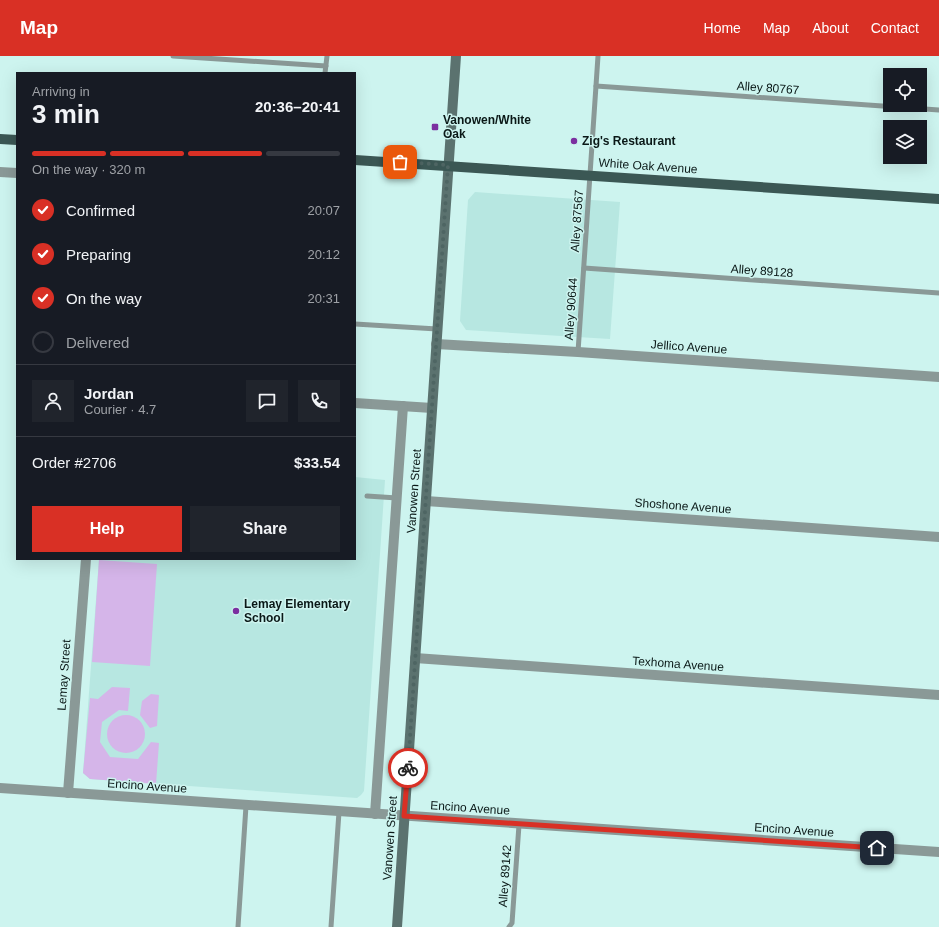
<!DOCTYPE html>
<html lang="en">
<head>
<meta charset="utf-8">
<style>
  body { margin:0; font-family:Arial,sans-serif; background:#20242c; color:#f1f3f6; height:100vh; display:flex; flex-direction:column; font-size:15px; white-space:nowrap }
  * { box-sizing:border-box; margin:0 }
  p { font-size:13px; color:#9ea1a6 }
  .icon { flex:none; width:22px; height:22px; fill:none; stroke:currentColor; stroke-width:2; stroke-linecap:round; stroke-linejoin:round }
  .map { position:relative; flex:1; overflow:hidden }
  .details { position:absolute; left:16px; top:16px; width:340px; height:488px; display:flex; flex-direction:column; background:#171b24; border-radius:0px; box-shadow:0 4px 16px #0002 }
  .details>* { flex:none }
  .fabs { position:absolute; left:883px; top:12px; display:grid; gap:8px }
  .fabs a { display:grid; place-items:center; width:44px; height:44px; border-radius:0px; background:#171b24; box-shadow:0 4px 16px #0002; font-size:20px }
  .pin { position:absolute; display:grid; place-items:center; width:34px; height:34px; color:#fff; margin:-17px; border-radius:8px; box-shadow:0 2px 6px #0006 }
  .courier { position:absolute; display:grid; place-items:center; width:40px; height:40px; margin:-20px; border:3px solid #d93025; border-radius:50%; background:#fff; color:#222; box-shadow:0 1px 5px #0007 }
  .summary em { font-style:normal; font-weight:700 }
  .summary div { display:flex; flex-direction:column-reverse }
  .summary { display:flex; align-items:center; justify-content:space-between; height:68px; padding:0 16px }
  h1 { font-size:26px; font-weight:700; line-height:30px }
  .bar { display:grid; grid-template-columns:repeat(4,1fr); gap:6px 4px; align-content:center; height:48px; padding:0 16px }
  .bar i { height:5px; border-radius:3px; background:#363941 }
  .bar .on { background:#d93025 }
  .bar p { grid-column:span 4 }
  .line { display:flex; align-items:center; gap:10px; padding:0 16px; border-top:1px solid #363941 }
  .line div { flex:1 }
  .round { display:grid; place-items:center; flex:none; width:42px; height:42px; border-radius:0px; background:#20242c }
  ol { padding:0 16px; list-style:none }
  li { display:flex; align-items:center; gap:12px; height:44px }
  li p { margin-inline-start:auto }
  li .icon { padding:4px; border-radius:50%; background:#d93025; color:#fff; stroke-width:4 }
  li:last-child { color:#9ea1a6 }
  li i { width:22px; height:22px; border:2px solid #363941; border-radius:50% }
  .primary-button { display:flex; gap:8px; margin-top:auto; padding:8px 16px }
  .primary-button a { flex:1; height:46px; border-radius:0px; background:#d93025; color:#fff; font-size:16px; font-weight:700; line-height:46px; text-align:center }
  .primary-button a+a { background:#20242c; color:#f1f3f6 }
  header { display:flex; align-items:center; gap:24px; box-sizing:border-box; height:56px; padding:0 20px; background:#d93025; color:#fff }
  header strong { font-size:19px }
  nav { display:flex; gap:22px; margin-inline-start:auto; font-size:14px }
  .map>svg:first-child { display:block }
</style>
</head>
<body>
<header>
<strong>Map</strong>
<nav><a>Home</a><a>Map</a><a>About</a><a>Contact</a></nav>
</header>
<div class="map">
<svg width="939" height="871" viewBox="0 0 939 871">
  <rect width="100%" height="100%" fill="#cdf4ef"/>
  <g fill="#b7e7e1">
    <path d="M 475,136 L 620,146 L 610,283 L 466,274 L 460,265 L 468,144 Z"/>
    <path d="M 355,421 L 385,424 L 364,735 L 361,739 L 357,742 L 90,723 L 83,717 L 99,503 L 355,503 Z"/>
  </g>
  <g fill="#d5b5e9">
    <path d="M 99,504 L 157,508 L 150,610 L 92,606 Z"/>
    <path d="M 112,631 L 130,632 L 128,655 L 119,654 L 102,666 L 100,686 L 110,701 L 138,703 L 151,686 L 159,687 L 156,728 L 90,723 L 83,717 L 90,642 L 98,643 Z"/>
    <path d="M 151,638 L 159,639 L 157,670 L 150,672 L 140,659 L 142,645 Z"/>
    <circle cx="126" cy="678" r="19"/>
  </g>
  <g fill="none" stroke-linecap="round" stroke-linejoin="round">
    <g stroke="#8a9997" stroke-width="5">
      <path d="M 173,0 L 326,10"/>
      <path d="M 325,17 L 327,0"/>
      <path d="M 596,30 L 939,54"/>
      <path d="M 584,212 L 939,237"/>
      <path d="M 355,268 L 437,273"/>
      <path d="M 578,296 L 598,0"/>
      <path d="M 367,440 L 397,442"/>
      <path d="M 238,871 L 246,750"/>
      <path d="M 331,871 L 339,756"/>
      <path d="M 509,871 L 512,867 L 519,769"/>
    </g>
    <g stroke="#8a9997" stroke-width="10">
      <path d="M 0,116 L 17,117"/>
      <path d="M 436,288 L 578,296 L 939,321"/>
      <path d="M 355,347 L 432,352"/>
      <path d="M 426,445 L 939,481"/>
      <path d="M 415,602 L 939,639"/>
      <path d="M 68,737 L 86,503"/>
      <path d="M 375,758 L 403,350"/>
    </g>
    <path stroke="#8a9997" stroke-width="10" d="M 0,732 L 939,796"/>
    <path stroke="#5b726f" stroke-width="10" d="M 397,871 L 456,0"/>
    <g stroke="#3b5754" stroke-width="10">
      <path d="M 0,83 L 17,84"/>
      <path d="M 355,104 L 939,143"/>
    </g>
  </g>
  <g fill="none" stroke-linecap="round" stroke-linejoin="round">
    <path stroke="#4e6563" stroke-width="4" stroke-dasharray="0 7.2" d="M 400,106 L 448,109 L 408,712"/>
    <path stroke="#d93025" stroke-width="5" d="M 408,712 L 404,760 L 877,792"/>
  </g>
  <g fill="#7b2fa0" stroke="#cdf4ef" stroke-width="1.5">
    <rect x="431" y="67" width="8" height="8" rx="2"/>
    <circle cx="574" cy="85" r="4"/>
    <circle cx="236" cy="555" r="4"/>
  </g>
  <g text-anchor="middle" stroke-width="3" stroke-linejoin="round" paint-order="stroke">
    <g font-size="12" fill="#0a1817" stroke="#cdf4ef">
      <text transform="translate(768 32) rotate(4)" y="4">Alley 80767</text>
      <text transform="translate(648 110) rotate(4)" y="4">White Oak Avenue</text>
      <text transform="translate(577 165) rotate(-86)" y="4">Alley 87567</text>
      <text transform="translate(762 215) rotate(4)" y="4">Alley 89128</text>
      <text transform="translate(571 253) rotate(-86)" y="4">Alley 90644</text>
      <text transform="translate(689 291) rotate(4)" y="4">Jellico Avenue</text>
      <text transform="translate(414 435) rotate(-86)" y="4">Vanowen Street</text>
      <text transform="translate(683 450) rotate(4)" y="4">Shoshone Avenue</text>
      <text transform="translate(678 608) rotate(4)" y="4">Texhoma Avenue</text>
      <text transform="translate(64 619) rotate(-86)" y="4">Lemay Street</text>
      <text transform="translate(147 730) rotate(4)" y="4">Encino Avenue</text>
      <text transform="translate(470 752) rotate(4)" y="4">Encino Avenue</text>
      <text transform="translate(794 774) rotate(4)" y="4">Encino Avenue</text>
      <text transform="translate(390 782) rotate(-86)" y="4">Vanowen Street</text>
      <text transform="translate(505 820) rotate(-86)" y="4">Alley 89142</text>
    </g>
    <g font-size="12" font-weight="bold" fill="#0a1817" stroke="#cdf4ef" text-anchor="start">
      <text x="443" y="68">Vanowen/White<tspan x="443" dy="14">Oak</tspan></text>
      <text x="582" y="89">Zig's Restaurant</text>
      <text x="244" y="552">Lemay Elementary<tspan x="244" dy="14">School</tspan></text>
    </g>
  </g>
</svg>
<div class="fabs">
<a><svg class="icon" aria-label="locate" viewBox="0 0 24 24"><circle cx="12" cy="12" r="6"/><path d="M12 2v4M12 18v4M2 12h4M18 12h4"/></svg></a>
<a><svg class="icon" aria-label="layers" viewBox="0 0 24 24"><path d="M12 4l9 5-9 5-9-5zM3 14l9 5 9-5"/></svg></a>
</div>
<div class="pin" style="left:400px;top:106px;background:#ea580c"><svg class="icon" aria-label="bag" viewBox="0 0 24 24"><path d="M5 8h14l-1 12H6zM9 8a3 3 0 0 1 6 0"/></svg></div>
<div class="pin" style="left:877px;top:792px;background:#1f2937"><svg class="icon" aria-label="home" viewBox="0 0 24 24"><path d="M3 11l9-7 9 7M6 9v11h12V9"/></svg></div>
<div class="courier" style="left:408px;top:712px"><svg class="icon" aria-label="bike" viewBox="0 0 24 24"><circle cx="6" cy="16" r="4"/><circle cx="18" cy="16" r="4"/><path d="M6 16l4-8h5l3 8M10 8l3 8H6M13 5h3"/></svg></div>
<section class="details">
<div class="summary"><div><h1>3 min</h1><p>Arriving in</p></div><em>20:36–20:41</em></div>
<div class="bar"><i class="on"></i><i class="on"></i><i class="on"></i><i></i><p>On the way · 320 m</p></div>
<ol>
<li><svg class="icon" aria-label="check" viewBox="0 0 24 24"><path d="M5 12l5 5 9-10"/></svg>Confirmed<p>20:07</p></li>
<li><svg class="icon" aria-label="check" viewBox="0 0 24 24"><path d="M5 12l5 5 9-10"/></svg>Preparing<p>20:12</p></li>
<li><svg class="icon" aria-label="check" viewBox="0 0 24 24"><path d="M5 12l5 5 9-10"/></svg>On the way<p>20:31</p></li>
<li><i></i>Delivered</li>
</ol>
<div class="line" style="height:72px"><a class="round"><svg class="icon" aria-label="person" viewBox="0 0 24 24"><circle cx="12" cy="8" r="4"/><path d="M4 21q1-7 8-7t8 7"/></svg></a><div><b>Jordan</b><p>Courier · 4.7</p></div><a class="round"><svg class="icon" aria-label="chat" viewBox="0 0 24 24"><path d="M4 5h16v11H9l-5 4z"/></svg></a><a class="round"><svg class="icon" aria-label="phone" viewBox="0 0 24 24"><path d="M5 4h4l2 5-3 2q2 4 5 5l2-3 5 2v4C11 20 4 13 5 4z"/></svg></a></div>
<div class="line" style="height:52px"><div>Order #2706</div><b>$33.54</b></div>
<div class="primary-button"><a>Help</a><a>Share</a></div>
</section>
</div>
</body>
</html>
